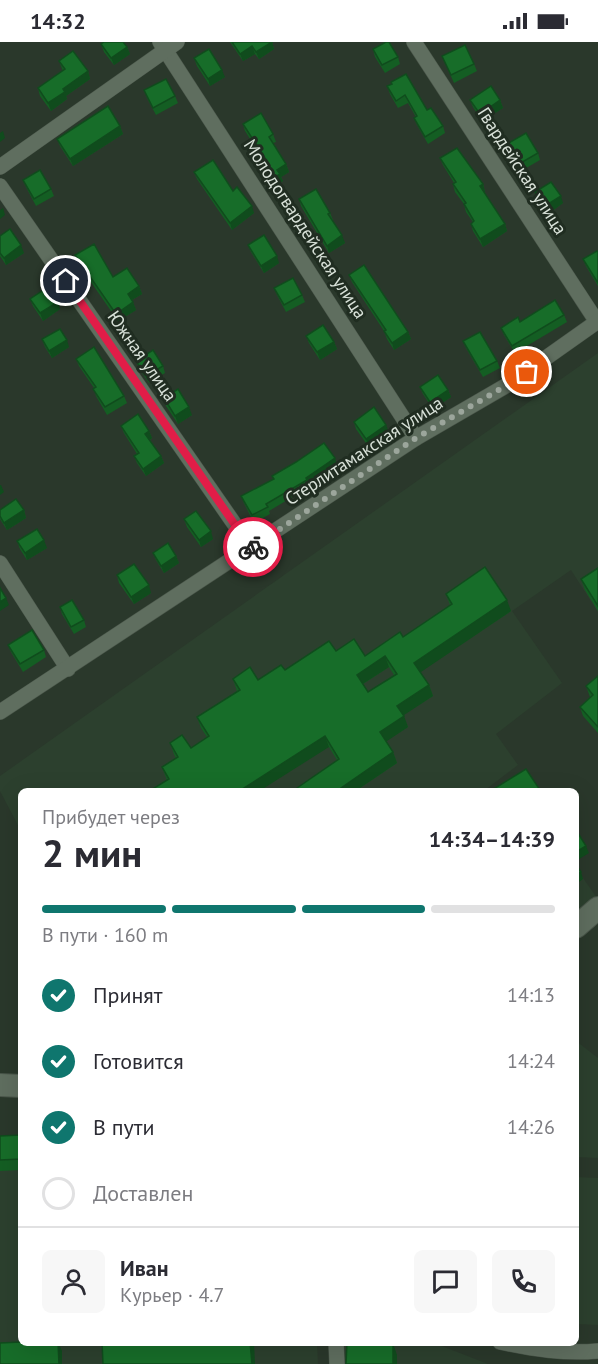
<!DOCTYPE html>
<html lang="ru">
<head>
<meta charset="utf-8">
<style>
  body { margin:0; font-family:"PT Sans",sans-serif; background:#f7f7f7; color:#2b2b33; height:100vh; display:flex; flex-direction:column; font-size:22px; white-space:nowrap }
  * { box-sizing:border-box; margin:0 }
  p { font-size:20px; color:#7c7c81 }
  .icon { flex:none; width:33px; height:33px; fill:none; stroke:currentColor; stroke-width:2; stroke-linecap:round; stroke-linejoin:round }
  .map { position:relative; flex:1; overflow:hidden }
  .side { position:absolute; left:18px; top:746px; width:561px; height:558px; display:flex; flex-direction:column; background:#fff; border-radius:9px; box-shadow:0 6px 24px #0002 }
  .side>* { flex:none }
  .pin { position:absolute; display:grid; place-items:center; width:51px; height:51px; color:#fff; margin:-26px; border:3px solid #fff; border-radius:50%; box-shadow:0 2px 6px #0007 }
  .courier { position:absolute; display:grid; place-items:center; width:60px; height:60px; margin:-30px; border:4px solid #e11d48; border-radius:50%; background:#fff; color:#222; box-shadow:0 2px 8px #0007 }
  .overview em { font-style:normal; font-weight:700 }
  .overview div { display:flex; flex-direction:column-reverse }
  .overview { display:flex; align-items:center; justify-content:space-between; height:102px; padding:0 24px }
  h1 { font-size:39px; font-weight:700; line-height:45px }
  .bar { display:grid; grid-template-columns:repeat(4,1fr); gap:9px 6px; align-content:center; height:72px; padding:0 24px }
  .bar i { height:8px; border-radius:4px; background:#e1e1e2 }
  .bar .active { background:#0f766e }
  .bar p { grid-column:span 4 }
  .line { display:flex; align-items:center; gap:15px; padding:0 24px; border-top:2px solid #e1e1e2 }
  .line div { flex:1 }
  .round { display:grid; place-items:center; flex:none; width:63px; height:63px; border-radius:9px; background:#f7f7f7 }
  ol { padding:0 24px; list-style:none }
  li { display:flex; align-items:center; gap:18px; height:66px }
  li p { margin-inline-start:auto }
  li .icon { padding:6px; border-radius:50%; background:#0f766e; color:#fff; stroke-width:4 }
  li:last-child { color:#7c7c81 }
  li i { width:33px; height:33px; border:3px solid #e1e1e2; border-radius:50% }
  .status { display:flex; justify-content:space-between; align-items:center; height:42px; padding:0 30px; background:#fff; direction:ltr }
  .status svg { height:16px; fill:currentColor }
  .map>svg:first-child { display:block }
</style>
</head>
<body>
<div class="status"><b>14:32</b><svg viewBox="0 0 49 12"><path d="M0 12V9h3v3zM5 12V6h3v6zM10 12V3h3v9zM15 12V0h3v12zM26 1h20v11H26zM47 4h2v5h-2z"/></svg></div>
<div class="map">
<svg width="598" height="1322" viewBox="0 0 598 1322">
  <rect width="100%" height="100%" fill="#2a382b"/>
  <g fill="#2c402e">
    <path d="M 598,311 L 598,570 L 571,528 L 512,569 L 562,641 L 496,692 L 518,723 L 485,748 L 21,748 L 21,789 L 0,749 L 0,734 Z"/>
    <path d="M 576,826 L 597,856 L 576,871 Z"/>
    <path d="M 576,999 L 598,1016 L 598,1116 L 576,1115 Z"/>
    <path d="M 0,1103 L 21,1104 L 21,1300 L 317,1301 L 318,1322 L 0,1322 Z"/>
    <path d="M 576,1135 L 598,1136 L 598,1283 L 576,1282 Z"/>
    <path d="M 342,1301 L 434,1301 L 488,1322 L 344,1322 Z"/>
  </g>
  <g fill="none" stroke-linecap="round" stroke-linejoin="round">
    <defs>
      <g id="minor">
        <path d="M 160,0 L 416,396"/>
        <path d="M 414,0 L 597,280"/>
        <path d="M 0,125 L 177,0"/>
        <path d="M 0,144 L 251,506"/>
        <path d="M 0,521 L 68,627"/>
        <path d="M 0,670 L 416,396 L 509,342 L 598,279"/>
        <path d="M 336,1300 L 337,1322"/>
        <path d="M 500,1300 C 533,1307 564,1312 598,1309"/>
      </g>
      <g id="secondary">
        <path d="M 576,885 L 598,866"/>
        <path d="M 0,1043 L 21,1044"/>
      </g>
    </defs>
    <use href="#minor" stroke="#4a564a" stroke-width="16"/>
    <use href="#secondary" stroke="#4a564a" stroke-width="24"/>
    <use href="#minor" stroke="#5f6e5f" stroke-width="15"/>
    <use href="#secondary" stroke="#5f6e5f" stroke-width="22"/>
  </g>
  <g fill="#145e23" fill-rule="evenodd">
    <path d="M 230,0 L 272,0 L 274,7 L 259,17 L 255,12 L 243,19 Z"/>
    <path d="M 101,2 L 127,5 L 130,12 L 114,23 L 104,10 Z"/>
    <path d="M 373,7 L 398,15 L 400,22 L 385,31 L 375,15 Z"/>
    <path d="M 442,14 L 474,22 L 477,29 L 454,41 Z"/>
    <path d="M 194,16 L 225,35 L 210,44 L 197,24 Z"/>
    <path d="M 59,19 L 88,29 L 90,37 L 66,54 L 67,57 L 51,69 L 40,54 L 38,46 L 63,29 Z"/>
    <path d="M 392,42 L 427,68 L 443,84 L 445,91 L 428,102 L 417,83 L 414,76 L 416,75 L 408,61 L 398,66 L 390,52 L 387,44 Z"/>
    <path d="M 144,48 L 175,54 L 178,61 L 156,73 L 147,56 Z"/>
    <path d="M 470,58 L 500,58 L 503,66 L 482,79 L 473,65 Z"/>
    <path d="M 243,82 L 273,92 L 276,100 L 273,101 L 286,122 L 289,130 L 281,135 L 283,139 L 271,146 L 260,128 L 257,121 L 263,117 L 245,89 Z"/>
    <path d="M 120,84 L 123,92 L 73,124 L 60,104 L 57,97 Z"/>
    <path d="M 507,102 L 538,111 L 540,118 L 521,129 L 510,109 Z"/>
    <path d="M 440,116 L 483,142 L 485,150 L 484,151 L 505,182 L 507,189 L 483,205 L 473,189 L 471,182 L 473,180 L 466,170 L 464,162 L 455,150 L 453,142 L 454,141 L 443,123 Z"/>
    <path d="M 194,130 L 233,149 L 254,171 L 232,188 L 197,137 Z"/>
    <path d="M 23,138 L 51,147 L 54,154 L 36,164 L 26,145 Z"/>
    <path d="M 535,150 L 563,161 L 548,172 L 538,158 Z"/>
    <path d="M 299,157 L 330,171 L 333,178 L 332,179 L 345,201 L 329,211 L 301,164 Z"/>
    <path d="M 0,194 L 24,211 L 6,223 L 0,214 Z"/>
    <path d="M 248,203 L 279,221 L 264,231 L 251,210 Z"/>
    <path d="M 598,210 L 598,244 L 586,224 L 583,217 Z"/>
    <path d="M 75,213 L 113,235 L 139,244 L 142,252 L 132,258 L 136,268 L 118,279 L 77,220 Z"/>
    <path d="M 349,233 L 408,290 L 411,297 L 394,308 L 387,297 L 384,289 L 352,240 Z"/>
    <path d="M 274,246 L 302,253 L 305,260 L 286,270 L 277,253 Z"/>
    <path d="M 30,257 L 60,267 L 43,279 L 33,264 Z"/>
    <path d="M 564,273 L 567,280 L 515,311 L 504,293 L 501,286 L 520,280 Z"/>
    <path d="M 306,294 L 334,300 L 337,307 L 320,318 L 309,301 Z"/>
    <path d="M 42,297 L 69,305 L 52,316 L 45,305 Z"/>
    <path d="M 463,299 L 497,319 L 500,326 L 483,335 L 466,306 Z"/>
    <path d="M 76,317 L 124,354 L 127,361 L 107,373 L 96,354 L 94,346 L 79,324 Z"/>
    <path d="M 136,319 L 163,324 L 165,331 L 149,341 L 139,326 Z"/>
    <path d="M 420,345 L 448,348 L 451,355 L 433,367 L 423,352 Z"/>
    <path d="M 164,356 L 192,373 L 178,382 L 166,364 Z"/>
    <path d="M 354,380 L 389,390 L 368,404 L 356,387 Z"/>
    <path d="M 121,384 L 149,389 L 152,396 L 150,398 L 161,414 L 164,421 L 146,434 L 137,421 L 134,414 L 137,412 L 124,391 Z"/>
    <path d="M 337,423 L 309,443 L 309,445 L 269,469 L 270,472 L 254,481 L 244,461 L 241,454 L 273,437 L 272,434 Z"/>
    <path d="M 0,468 L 24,468 L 26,476 L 7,488 L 0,477 Z"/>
    <path d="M 184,477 L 213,497 L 201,505 L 187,485 Z"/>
    <path d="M 17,499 L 47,506 L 27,518 L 20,507 Z"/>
    <path d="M 153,511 L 176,514 L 179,521 L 164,531 L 156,518 Z"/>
    <path d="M 598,526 L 598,569 L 585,548 L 581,537 Z"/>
    <path d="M 117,533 L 151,551 L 134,562 L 119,541 Z"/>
    <path d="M 446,552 L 511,569 L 420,630 L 429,643 L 433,654 L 403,673 L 408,685 L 386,699 L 393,710 L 397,721 L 357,748 L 298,748 L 297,746 L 337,718 L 329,705 L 167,738 L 162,725 L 176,716 L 174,712 L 170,701 L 191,706 L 207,695 L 201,686 L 197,675 L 237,649 L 233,637 L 258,638 L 336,609 L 365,614 L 403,595 L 450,563 ZM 389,625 L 394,633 L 368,650 L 363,642 Z"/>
    <path d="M 60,565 L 84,578 L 86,585 L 74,592 L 62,572 Z"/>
    <path d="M 8,603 L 44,608 L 46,615 L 23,630 L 11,610 Z"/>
    <path d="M 598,634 L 598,691 L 583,674 L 580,665 L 590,655 L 586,644 Z"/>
    <path d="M 21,1093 L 21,1128 L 0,1129 L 0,1094 Z"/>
  </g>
  <g fill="#104c1d">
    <path d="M 272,0 L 274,7 L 259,17 L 256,10 Z"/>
    <path d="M 252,4 L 255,12 L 243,19 L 240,12 Z"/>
    <path d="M 127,5 L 130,12 L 114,23 L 111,16 Z"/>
    <path d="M 222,28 L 225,35 L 210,44 L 208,37 Z"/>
    <path d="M 88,29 L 90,37 L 66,54 L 67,57 L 51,69 L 48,61 L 63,47 Z"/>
    <path d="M 500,58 L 503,66 L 482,79 L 480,72 Z"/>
    <path d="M 120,84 L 123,92 L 73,124 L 70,117 Z"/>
    <path d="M 3,89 L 5,96 L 0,100 L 0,91 Z"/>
    <path d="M 286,122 L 289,130 L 281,135 L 283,139 L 271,146 L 269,139 L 277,128 Z"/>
    <path d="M 483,142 L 485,150 L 482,152 L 480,144 Z"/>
    <path d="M 561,154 L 563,161 L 548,172 L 545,164 Z"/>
    <path d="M 252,164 L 254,171 L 232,188 L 230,181 Z"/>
    <path d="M 3,166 L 5,173 L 0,177 L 0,168 Z"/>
    <path d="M 505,182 L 507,189 L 483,205 L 480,197 Z"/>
    <path d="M 342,193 L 345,201 L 329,211 L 327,204 Z"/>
    <path d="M 21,203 L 24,211 L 6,223 L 4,216 Z"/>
    <path d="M 277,214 L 279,221 L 264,231 L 261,224 Z"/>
    <path d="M 139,244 L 142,252 L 130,259 L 128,252 Z"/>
    <path d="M 58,260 L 60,267 L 43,279 L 40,271 Z"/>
    <path d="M 133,260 L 136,268 L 118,279 L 116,272 Z"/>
    <path d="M 408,290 L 411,297 L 394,308 L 392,301 Z"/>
    <path d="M 67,298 L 69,305 L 52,316 L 49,309 Z"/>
    <path d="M 334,300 L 337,307 L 320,318 L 317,310 Z"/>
    <path d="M 448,348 L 451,355 L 433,367 L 430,360 Z"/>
    <path d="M 189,365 L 192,373 L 178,382 L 175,374 Z"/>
    <path d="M 386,383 L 389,390 L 368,404 L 366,397 Z"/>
    <path d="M 149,389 L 152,396 L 148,399 L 145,392 Z"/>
    <path d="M 161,414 L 164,421 L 146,434 L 143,427 Z"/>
    <path d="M 335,416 L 337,423 L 309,443 L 306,436 Z"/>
    <path d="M 0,443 L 1,443 L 4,450 L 0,453 Z"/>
    <path d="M 24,468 L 26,476 L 7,488 L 4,481 Z"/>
    <path d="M 211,489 L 213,497 L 201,505 L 199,498 Z"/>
    <path d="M 44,498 L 47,506 L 27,518 L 25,511 Z"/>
    <path d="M 176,514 L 179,521 L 164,531 L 161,524 Z"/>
    <path d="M 149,543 L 151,551 L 134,562 L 131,555 Z"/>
    <path d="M 6,556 L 9,563 L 0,569 L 0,560 Z"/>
    <path d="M 507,558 L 511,569 L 418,632 L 414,621 Z"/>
    <path d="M 385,614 L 389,625 L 361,643 L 357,633 Z"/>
    <path d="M 429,643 L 433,654 L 401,675 L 397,664 Z"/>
    <path d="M 404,674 L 408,685 L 384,701 L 380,690 Z"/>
    <path d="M 325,694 L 329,705 L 261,748 L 241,748 Z"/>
    <path d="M 393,710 L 397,721 L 357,748 L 338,748 Z"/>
    <path d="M 586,804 L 589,811 L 576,819 L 576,810 Z"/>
    <path d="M 581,830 L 583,837 L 576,842 L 576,833 Z"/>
    <path d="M 58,1300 L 62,1309 L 62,1322 L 59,1322 Z"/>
    <path d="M 250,1300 L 254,1300 L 255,1322 L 252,1322 Z"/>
    <path d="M 393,1301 L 397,1313 L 397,1322 L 393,1322 Z"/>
  </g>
  <g fill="#176d29" stroke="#104c1d" stroke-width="1.5" fill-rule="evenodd">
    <path d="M 104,0 L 123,0 L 127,5 L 111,16 L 101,2 Z"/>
    <path d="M 232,0 L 272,0 L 256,10 L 252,4 L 240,12 Z"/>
    <path d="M 386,0 L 389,0 L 398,15 L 382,23 L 373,7 Z"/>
    <path d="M 465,3 L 474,22 L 451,33 L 442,14 Z"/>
    <path d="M 209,7 L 222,28 L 208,37 L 194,16 Z"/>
    <path d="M 73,9 L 88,29 L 63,47 L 65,50 L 48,61 L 38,46 L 65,27 L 59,19 Z"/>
    <path d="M 406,32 L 427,68 L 431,66 L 443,84 L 425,95 L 414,76 L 417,74 L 405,53 L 396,59 L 387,44 L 392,42 L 391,40 Z"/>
    <path d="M 166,37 L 175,54 L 153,66 L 144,48 Z"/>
    <path d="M 491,44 L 500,58 L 480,72 L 470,58 Z"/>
    <path d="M 108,64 L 120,84 L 70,117 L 57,97 Z"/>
    <path d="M 261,71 L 273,92 L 269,95 L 286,122 L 277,128 L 280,132 L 269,139 L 257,121 L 265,116 L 243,82 Z"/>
    <path d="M 526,91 L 538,111 L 519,122 L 507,102 Z"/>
    <path d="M 457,106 L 483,142 L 480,144 L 505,182 L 480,197 L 471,182 L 474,179 L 464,162 L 466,161 L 453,142 L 456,140 L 440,116 Z"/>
    <path d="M 213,118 L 233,149 L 237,145 L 252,164 L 230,181 L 194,130 Z"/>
    <path d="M 40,128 L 51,147 L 34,157 L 23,138 Z"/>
    <path d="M 551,140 L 561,154 L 545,164 L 535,150 Z"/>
    <path d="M 316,147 L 330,171 L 328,172 L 342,193 L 327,204 L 299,157 Z"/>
    <path d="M 10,187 L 21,203 L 4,216 L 0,211 L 0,194 Z"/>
    <path d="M 264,193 L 277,214 L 261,224 L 248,203 Z"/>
    <path d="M 94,202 L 113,235 L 127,226 L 139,244 L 128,252 L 133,260 L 116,272 L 75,213 Z"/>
    <path d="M 597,209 L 598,210 L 598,241 L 583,217 Z"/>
    <path d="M 364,223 L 408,290 L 392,301 L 384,289 L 386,288 L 349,233 Z"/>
    <path d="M 293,236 L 302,253 L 284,263 L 274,246 Z"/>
    <path d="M 48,245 L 58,260 L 40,271 L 30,257 Z"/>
    <path d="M 555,258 L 564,273 L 512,304 L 501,286 L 518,275 L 520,280 Z"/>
    <path d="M 323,283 L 334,300 L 317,310 L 306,294 Z"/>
    <path d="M 60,287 L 67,298 L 49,309 L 42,297 Z"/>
    <path d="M 480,290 L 497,319 L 480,328 L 463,299 Z"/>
    <path d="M 94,305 L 124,354 L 105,365 L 93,347 L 96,345 L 76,317 Z"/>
    <path d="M 153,308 L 163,324 L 146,334 L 136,319 Z"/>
    <path d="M 438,333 L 448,348 L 430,360 L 420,345 Z"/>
    <path d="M 178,347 L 189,365 L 175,374 L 164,356 Z"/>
    <path d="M 374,365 L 386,383 L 366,397 L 354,380 Z"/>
    <path d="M 138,372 L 149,389 L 145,392 L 161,414 L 143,427 L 134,414 L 139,411 L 121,384 Z"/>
    <path d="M 324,401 L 335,416 L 306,436 L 307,438 L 266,462 L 268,465 L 252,473 L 241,454 L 274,437 L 272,434 L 296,420 Z"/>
    <path d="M 16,457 L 24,468 L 4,481 L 0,474 L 0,468 Z"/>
    <path d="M 196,469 L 211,489 L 199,498 L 184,477 Z"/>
    <path d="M 37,487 L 44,498 L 25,511 L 17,499 Z"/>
    <path d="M 168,501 L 176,514 L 161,524 L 153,511 Z"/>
    <path d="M 134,522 L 149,543 L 131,555 L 117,533 Z"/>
    <path d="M 485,525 L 507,558 L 414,621 L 429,643 L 397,664 L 404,674 L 380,690 L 393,710 L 338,748 L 299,748 L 297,746 L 339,717 L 325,694 L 241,748 L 151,748 L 169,737 L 162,725 L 178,715 L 170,701 L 182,693 L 191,706 L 209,694 L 197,675 L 240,648 L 233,637 L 250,625 L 258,638 L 281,623 L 285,628 L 329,599 L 336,609 L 354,597 L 365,614 L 400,590 L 403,595 L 452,562 L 446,552 ZM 385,614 L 397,632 L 368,650 L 357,633 Z"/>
    <path d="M 598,526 L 598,564 L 581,537 Z"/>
    <path d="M 0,546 L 6,556 L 0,560 Z"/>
    <path d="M 72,558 L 84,578 L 71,585 L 60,565 Z"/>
    <path d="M 32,588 L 44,608 L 20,622 L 8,603 Z"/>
    <path d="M 598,634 L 598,685 L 580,665 L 593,653 L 586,644 Z"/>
    <path d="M 526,727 L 540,748 L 492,748 Z"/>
    <path d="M 576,788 L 586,804 L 576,810 Z"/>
    <path d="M 576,823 L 581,830 L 576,833 Z"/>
    <path d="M 21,1093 L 21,1117 L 0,1118 L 0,1094 Z"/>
    <path d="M 21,1300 L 58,1300 L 59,1322 L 0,1322 L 0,1301 Z"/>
    <path d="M 102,1300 L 250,1300 L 252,1322 L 103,1322 Z"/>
    <path d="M 347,1301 L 393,1301 L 393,1322 L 346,1322 Z"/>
  </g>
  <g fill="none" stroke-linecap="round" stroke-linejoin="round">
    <path stroke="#9ca69c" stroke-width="6" stroke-dasharray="0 10.8" d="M 253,505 L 416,396 L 509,342 L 527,330"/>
    <path stroke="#e11d48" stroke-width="8" d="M 66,239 L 251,506 L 253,505"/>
  </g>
  <g text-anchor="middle" stroke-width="6" stroke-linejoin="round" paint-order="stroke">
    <g font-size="18" fill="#d9e2d9" stroke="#202d21">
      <text transform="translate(522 129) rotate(57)" y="6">Гвардейская улица</text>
      <text transform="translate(305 187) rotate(57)" y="6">Молодогвардейская улица</text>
      <text transform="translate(142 314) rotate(55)" y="6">Южная улица</text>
      <text transform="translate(364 409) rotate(-33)" y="6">Стерлитамакская улица</text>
    </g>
  </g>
</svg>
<div class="pin" style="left:527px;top:330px;background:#ea580c"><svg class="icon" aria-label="bag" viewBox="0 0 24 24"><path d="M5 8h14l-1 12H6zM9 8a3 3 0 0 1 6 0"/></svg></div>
<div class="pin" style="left:66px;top:239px;background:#1f2937"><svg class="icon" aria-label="home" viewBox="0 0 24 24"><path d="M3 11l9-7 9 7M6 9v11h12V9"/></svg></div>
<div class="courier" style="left:253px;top:505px"><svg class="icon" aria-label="bike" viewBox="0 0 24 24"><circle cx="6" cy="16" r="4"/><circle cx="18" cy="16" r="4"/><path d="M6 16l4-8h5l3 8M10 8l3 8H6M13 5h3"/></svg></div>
<section class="side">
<div class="overview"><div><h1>2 мин</h1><p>Прибудет через</p></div><em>14:34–14:39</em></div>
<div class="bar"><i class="active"></i><i class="active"></i><i class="active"></i><i></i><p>В пути · 160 m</p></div>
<ol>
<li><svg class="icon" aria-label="check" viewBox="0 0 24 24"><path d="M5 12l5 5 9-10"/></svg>Принят<p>14:13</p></li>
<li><svg class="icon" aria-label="check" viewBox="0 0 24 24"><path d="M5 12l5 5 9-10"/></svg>Готовится<p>14:24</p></li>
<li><svg class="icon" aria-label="check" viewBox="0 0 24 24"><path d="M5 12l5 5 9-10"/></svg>В пути<p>14:26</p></li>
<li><i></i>Доставлен</li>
</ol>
<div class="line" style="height:108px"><a class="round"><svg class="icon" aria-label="person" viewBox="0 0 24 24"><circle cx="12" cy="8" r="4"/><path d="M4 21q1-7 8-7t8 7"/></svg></a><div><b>Иван</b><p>Курьер · 4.7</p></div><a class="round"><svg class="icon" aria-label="chat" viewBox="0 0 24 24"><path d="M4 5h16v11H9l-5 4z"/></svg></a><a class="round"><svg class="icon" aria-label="phone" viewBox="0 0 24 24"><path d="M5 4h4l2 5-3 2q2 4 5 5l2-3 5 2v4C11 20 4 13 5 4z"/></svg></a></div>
</section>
</div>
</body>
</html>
